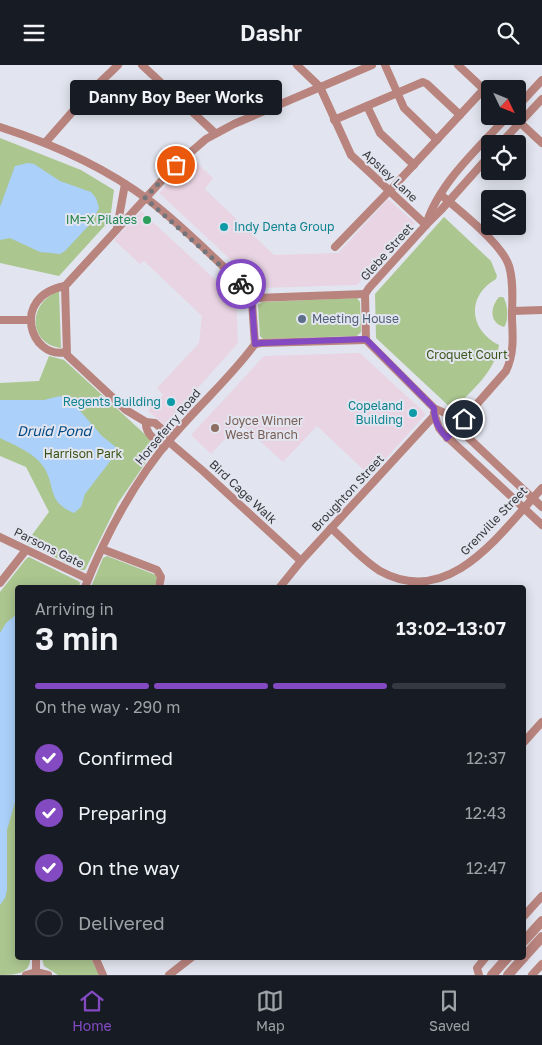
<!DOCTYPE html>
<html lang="en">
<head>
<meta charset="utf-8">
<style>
  body { margin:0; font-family:"Golos Text",sans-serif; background:#242831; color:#f1f3f6; height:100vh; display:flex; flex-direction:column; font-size:19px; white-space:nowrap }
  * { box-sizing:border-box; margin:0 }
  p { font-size:16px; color:#9ea1a6 }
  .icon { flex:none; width:28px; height:28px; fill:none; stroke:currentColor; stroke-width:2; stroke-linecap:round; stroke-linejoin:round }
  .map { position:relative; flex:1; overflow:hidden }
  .side { position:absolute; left:15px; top:520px; width:511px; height:375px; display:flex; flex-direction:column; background:#171b24; border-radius:5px; box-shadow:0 2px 12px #0003 }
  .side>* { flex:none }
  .needle { width:32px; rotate:133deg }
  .tools { position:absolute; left:481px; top:15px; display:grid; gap:10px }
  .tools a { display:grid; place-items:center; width:45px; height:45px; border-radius:5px; background:#171b24; box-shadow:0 2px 12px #0003; font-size:25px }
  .pin { position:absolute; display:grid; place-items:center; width:42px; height:42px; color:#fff; margin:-21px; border:2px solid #fff; border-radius:50%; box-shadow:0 1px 5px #0007 }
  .courier { position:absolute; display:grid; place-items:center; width:50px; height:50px; margin:-25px; border:4px solid #834ac1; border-radius:50%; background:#fff; color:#222; box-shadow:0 1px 6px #0007 }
  .bubble { position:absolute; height:35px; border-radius:5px; background:#171b24; box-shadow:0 2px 12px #0003; font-size:16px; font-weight:600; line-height:35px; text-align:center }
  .headline em { font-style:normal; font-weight:600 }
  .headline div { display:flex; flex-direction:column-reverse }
  .headline { display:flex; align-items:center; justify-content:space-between; height:85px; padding:0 20px }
  h1 { font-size:32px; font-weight:600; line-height:38px }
  .bar { display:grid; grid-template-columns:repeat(4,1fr); gap:8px 5px; align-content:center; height:60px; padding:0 20px }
  .bar i { height:6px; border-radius:4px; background:#363941 }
  .bar .on { background:#834ac1 }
  .bar p { grid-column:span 4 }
  ol { padding:0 20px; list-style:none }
  li { display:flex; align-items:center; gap:15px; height:55px }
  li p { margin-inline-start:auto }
  li .icon { padding:5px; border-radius:50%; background:#834ac1; color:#fff; stroke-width:4 }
  li:last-child { color:#9ea1a6 }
  li i { width:28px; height:28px; border:2px solid #363941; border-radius:50% }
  header { display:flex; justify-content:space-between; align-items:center; height:65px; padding:0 20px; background:#171b24; font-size:22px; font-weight:600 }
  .menu { display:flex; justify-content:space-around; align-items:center; height:70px; border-top:1px solid #363941; background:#171b24; font-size:14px; color:#9ea1a6 }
  .menu a { display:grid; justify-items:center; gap:2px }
  .menu .on { color:#834ac1 }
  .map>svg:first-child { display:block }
</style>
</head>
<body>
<header><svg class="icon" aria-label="menu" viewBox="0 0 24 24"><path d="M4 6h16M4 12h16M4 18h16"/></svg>Dashr<svg class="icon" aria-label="search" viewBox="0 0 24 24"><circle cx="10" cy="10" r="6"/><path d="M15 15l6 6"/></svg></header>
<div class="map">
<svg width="542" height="910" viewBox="0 0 542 910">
  <rect width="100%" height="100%" fill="#e2e5ef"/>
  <g fill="#e9d4e3">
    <path d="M 192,93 L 213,113 L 205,124 L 274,190 L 338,188 L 388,134 L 415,158 L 357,220 L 261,223 L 159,128 Z"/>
    <path d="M 141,146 L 236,234 L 238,278 L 165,360 L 148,346 L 163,330 L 157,323 L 199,278 L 202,251 L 144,196 L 140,199 L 114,175 Z"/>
    <path d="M 360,288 L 426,349 L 370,411 L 317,361 L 283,397 L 240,358 L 211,389 L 191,370 L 264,291 Z"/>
  </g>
  <g fill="#acc690">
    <path d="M 0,73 L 81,105 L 114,125 L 110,155 L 59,211 L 0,198 Z"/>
    <path d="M 444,152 L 491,196 L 497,211 L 496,214 C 466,231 469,265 499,280 C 495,307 472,325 453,345 L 376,273 L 375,229 Z"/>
    <path d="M 59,226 L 61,283 C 28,279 27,238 59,226 Z"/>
    <path d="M 499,232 L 503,232 C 508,238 509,256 504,262 C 489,258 490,242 499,232 Z"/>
    <path d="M 357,233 L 360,237 L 361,267 L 357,271 L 263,274 L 260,271 L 258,240 L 262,237 Z"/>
    <path d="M 49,291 L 64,295 L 150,374 L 154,381 L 153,387 L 118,438 L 85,505 L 81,505 L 26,478 L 49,447 L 26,402 L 0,391 L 0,318 L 39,316 Z"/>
    <path d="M 107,491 L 156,510 L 157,515 L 154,522 L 91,522 L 103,493 Z"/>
    <path d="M 29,492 L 78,516 L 80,518 L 79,522 L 18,522 L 18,892 L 30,893 C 31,910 13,910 0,910 L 0,527 L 26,494 Z"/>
    <path d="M 42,893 L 91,893 L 99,910 L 58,910 L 44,901 Z"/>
  </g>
  <g fill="#abd0f9">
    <path d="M 28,98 L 34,99 L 60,116 L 91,127 L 96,133 L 99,143 L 92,157 L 65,186 L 60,189 L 40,187 L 10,173 L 0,175 L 0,142 L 15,101 Z"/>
    <path d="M 60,331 L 74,339 L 102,371 L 117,383 L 118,386 L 85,429 L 81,442 L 74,448 C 46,437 56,419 43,401 C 33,387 14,380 0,373 L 0,335 L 44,335 Z"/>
    <path d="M 17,549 L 18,727 L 7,765 L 7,825 L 5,833 L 0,840 L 0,568 L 6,558 Z"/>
  </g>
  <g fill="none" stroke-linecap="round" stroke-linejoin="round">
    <g stroke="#b9847e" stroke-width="8">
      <path d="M 142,0 L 215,68"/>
      <path d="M 297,0 L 320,22 L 351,90 L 426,160"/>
      <path d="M 385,0 L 404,43 L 437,75"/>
      <path d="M 458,0 L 490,30"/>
      <path d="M 367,41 L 380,68 L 414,100"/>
      <path d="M 518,41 L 542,15"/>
      <path d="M 513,51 L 542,78"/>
      <path d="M 334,55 L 423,17 L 427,19 L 460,50"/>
      <path d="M 0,62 C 53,79 105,102 150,136 C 184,162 218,197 249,226 L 255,233"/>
      <path d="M 45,78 L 88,29 L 118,0"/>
      <path d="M 500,79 L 542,34"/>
      <path d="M 441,130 C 459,145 503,180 509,201 C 514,217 512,237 512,254 C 513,273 514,289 506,306 L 447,373"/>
      <path d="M 426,160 C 438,119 479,82 508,51"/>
      <path d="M 117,163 L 125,119"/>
      <path d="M 335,182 L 395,120 L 484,24"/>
      <path d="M 65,221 C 10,231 30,295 66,287"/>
      <path d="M 255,233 L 365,229"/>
      <path d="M 255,233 L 252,238 L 255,279"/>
      <path d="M 512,246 L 542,245"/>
      <path d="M 0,255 L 30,255"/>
      <path d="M 366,275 L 434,343 L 449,350 L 457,362 L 542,442"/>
      <path d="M 366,275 L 365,229 L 369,223 L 426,160 L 441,145 L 490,90"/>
      <path d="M 255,279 L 261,278 L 366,275"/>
      <path d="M 434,348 L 439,363 L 443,368 L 542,460"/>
      <path d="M 146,357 C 145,369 155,374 164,382"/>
      <path d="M 171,372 L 155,358 L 146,357 L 126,345 L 67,290 L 65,221 L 176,100 L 206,74 L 234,59 L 372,0"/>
      <path d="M 168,376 L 203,406 L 301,496"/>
      <path d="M 331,463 C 347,477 362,495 380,506 C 450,545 501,467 542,423"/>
      <path d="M 0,472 L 88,514"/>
      <path d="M 102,484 L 157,505 L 161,512 L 159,522"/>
      <path d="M 0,518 L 26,485"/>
      <path d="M 85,522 C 107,467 134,416 173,371 C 199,340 231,312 255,279"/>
      <path d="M 280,522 L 301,496 L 434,351"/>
      <path d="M 524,677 L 542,657"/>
      <path d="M 524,851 L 542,831"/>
      <path d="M 36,892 L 36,907"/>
      <path d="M 95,892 L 103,910"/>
      <path d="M 26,910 L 36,907 L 48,910"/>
      <path d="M 169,910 L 192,892"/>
      <path d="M 479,910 L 477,903 L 486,892"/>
      <path d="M 532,910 L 542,899"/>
    </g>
    <g stroke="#b9847e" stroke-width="10">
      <path d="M 524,876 L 542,856"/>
      <path d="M 524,892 L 542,872"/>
      <path d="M 492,910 L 508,892"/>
      <path d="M 508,910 L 524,892"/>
    </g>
  </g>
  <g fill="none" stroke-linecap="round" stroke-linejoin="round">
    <path stroke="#74757b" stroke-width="5" stroke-dasharray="0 9" d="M 176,100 L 145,133 L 241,219"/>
    <path stroke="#834ac1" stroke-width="6" d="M 241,219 L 255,233 L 252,238 L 255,279 L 261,278 L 366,274 L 434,343 C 434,356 439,364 447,373 L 464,354"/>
  </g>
  <circle fill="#2e9e5b" stroke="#e2e5ef" stroke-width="2" cx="147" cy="155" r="5"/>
  <g fill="#0f9aa8" stroke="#e2e5ef" stroke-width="2">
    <circle cx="224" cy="162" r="5"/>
    <circle cx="171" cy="337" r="5"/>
    <circle cx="413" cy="348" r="5"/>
  </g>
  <circle fill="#5c6f8a" stroke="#e2e5ef" stroke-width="2" cx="302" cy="254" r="5"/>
  <circle fill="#8d6e63" stroke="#e2e5ef" stroke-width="2" cx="215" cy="363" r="5"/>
  <g text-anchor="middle" stroke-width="4" stroke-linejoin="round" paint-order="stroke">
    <g font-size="12" fill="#38393d" stroke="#e2e5ef">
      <text transform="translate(390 111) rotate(43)" y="4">Apsley Lane</text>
      <text transform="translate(387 187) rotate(-48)" y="4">Glebe Street</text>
      <text transform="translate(168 362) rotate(-50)" y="4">Horseferry Road</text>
      <text transform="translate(243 427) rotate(43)" y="4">Bird Cage Walk</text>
      <text transform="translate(348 428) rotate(-47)" y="4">Broughton Street</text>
      <text transform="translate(494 456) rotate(-46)" y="4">Grenville Street</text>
      <text transform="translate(49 483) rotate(26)" y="4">Parsons Gate</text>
    </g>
    <g font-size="12" fill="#27864d" stroke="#e2e5ef" text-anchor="end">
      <text x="137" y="159">IM=X Pilates</text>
    </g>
    <g font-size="12" fill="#0d838f" stroke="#e2e5ef" text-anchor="end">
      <text x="234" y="166" text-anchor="start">Indy Denta Group</text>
      <text x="161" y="341">Regents Building</text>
      <text x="403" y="345">Copeland<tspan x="403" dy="14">Building</tspan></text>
    </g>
    <g font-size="12" fill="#4e5e75" stroke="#e2e5ef" text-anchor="start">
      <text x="312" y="258">Meeting House</text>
    </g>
    <g font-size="12" fill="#395314" stroke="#e2e5ef">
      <text x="467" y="294">Croquet Court</text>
      <text x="83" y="393">Harrison Park</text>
    </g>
    <g font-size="12" fill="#785e54" stroke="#e2e5ef" text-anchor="start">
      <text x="225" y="360">Joyce Winner<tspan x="225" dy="14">West Branch</tspan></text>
    </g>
    <g font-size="14" font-style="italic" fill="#004984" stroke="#e2e5ef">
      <text x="54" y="371">Druid Pond</text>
    </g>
  </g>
</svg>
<div class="tools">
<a><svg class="needle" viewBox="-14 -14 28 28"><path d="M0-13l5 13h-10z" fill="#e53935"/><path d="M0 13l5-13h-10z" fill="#9ea1a6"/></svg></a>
<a><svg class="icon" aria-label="locate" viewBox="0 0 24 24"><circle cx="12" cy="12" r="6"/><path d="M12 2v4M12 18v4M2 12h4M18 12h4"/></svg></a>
<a><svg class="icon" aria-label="layers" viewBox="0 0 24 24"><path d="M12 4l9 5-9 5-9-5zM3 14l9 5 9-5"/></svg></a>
</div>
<div class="pin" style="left:176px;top:100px;background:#ea580c"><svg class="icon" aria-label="bag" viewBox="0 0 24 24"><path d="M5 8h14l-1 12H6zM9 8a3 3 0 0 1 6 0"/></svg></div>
<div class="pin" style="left:464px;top:354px;background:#1f2937"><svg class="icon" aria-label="home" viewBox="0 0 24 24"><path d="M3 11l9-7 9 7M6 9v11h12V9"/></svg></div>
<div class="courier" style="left:241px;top:219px"><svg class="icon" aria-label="bike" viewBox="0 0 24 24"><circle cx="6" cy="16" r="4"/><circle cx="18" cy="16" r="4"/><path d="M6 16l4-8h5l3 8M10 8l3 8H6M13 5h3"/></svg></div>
<div class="bubble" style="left:70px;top:15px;width:212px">Danny Boy Beer Works</div>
<section class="side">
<div class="headline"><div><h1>3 min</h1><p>Arriving in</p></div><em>13:02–13:07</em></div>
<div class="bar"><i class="on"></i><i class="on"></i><i class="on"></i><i></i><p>On the way · 290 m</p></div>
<ol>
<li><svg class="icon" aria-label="check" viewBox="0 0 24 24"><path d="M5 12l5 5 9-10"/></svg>Confirmed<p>12:37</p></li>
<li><svg class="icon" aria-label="check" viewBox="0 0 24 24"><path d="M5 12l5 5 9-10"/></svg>Preparing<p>12:43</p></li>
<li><svg class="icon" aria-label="check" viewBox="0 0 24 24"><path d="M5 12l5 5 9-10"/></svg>On the way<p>12:47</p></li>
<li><i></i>Delivered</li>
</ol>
</section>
</div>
<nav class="menu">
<a class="on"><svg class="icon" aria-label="home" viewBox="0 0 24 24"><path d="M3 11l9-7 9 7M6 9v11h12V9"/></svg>Home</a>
<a><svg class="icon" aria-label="map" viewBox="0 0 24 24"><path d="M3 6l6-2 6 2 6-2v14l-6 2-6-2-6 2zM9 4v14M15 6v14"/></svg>Map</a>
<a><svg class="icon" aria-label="saved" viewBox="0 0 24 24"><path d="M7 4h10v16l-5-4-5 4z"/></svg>Saved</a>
</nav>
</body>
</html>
